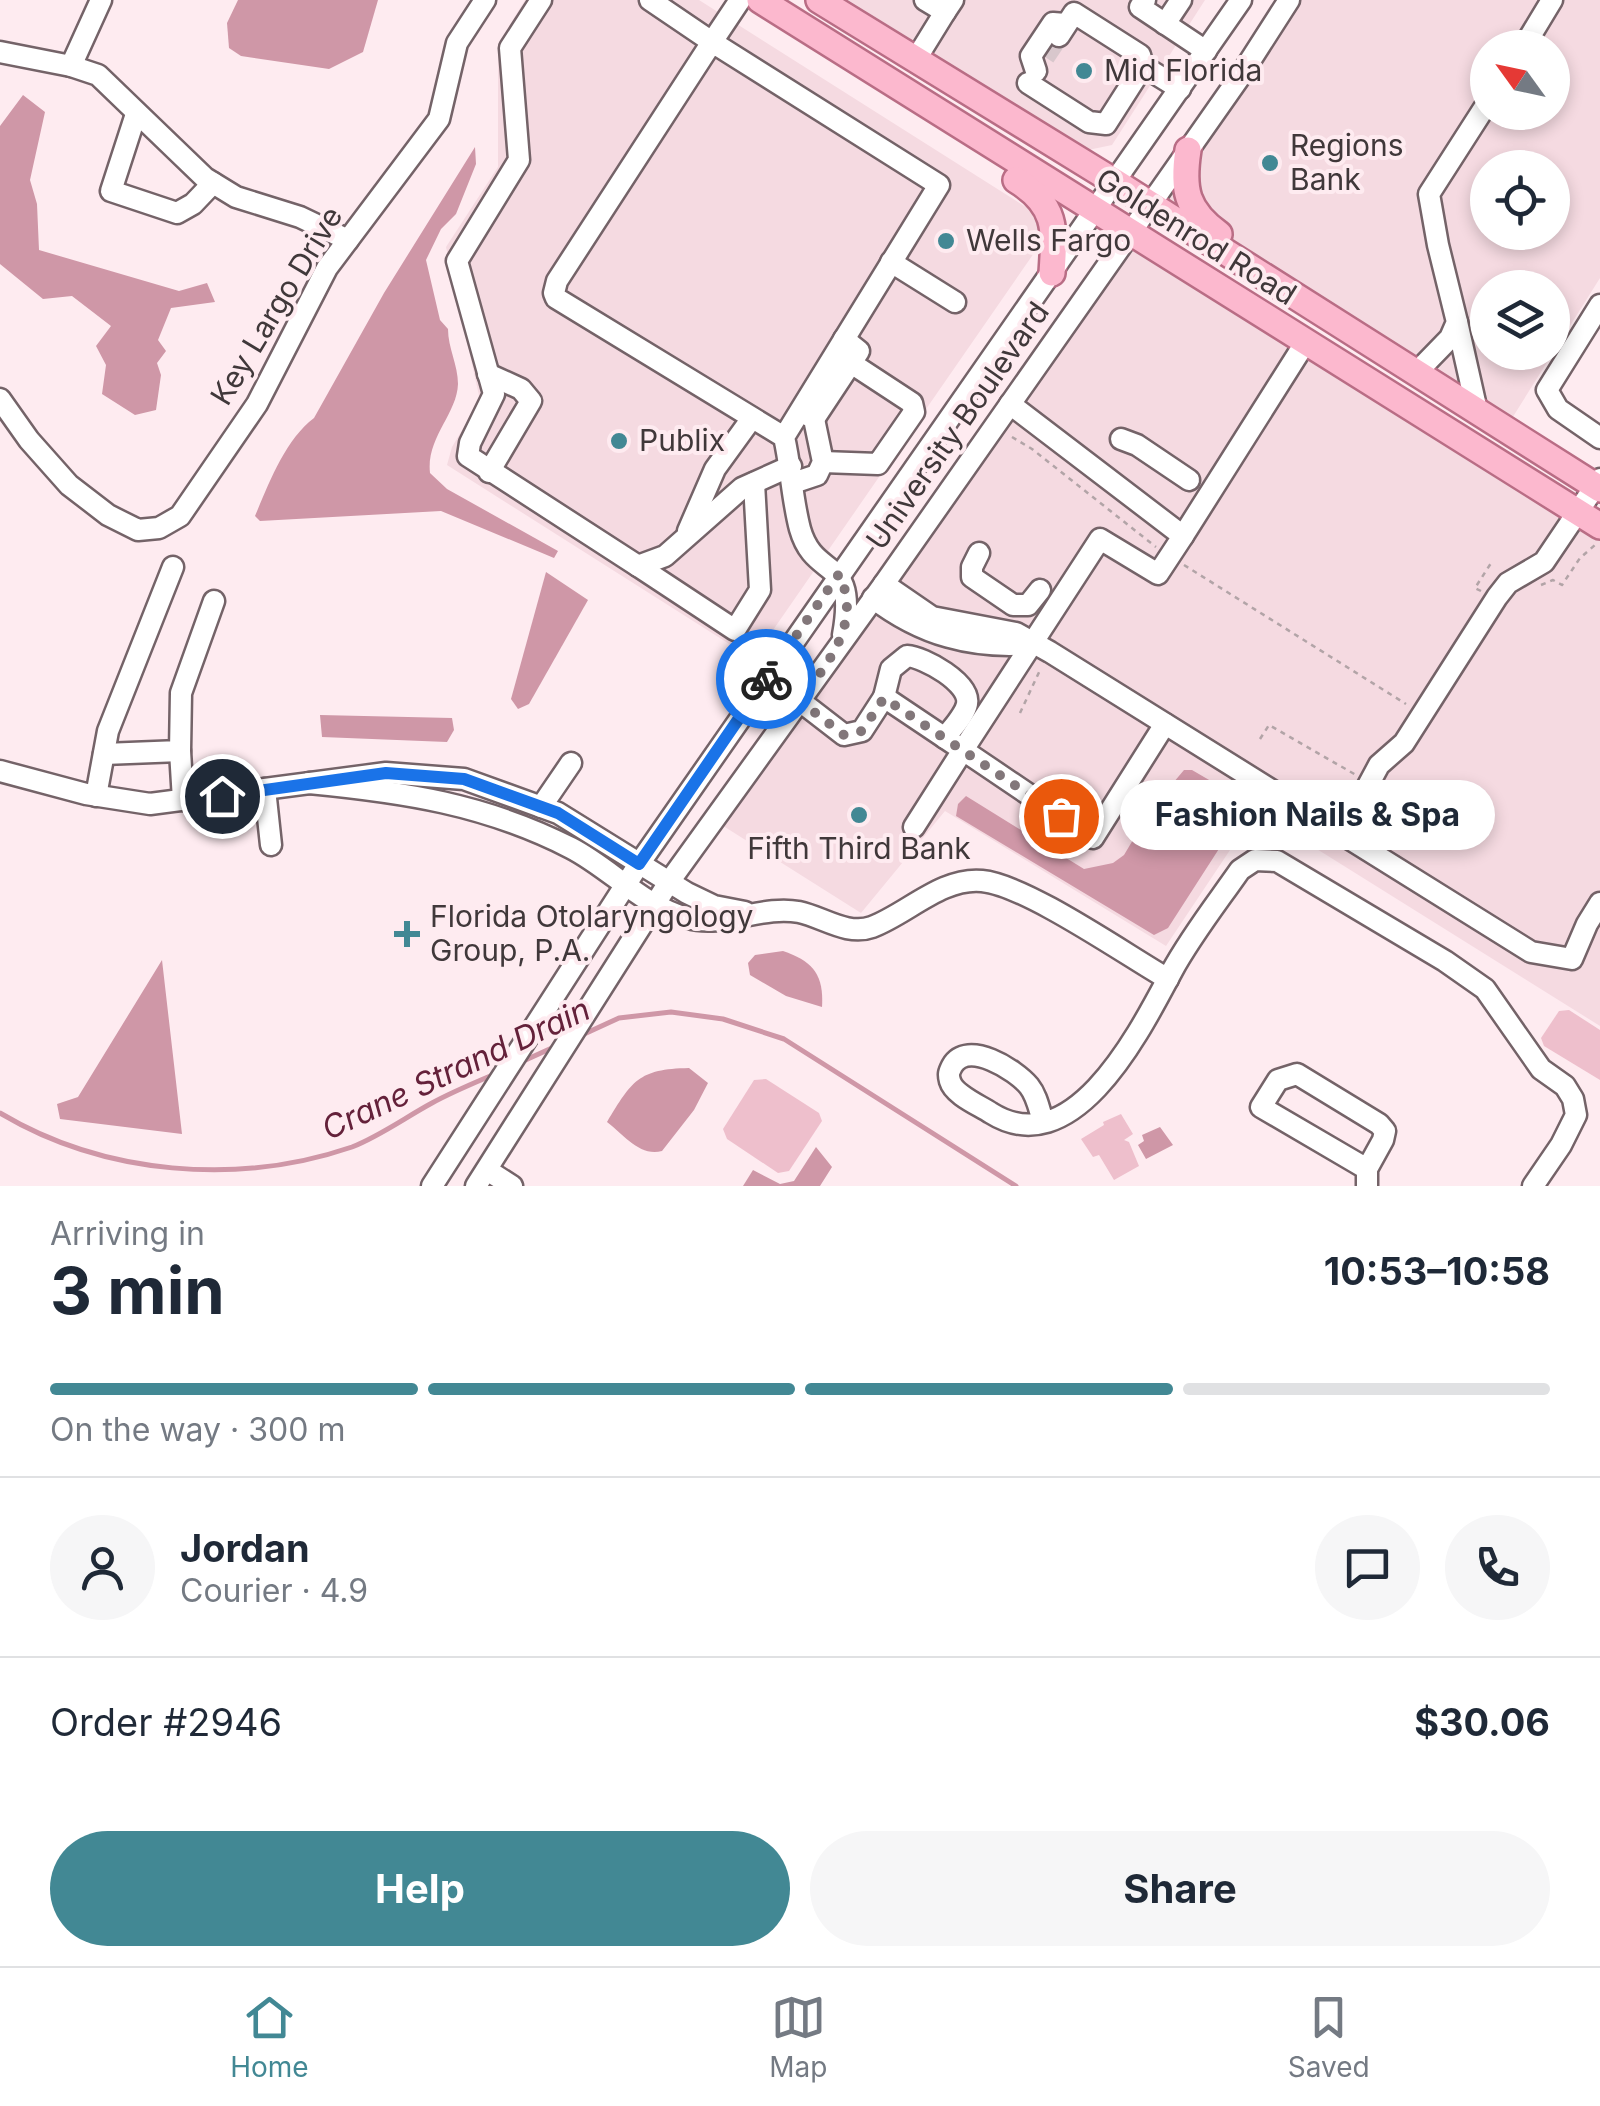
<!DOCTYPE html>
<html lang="en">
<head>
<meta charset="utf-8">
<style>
  body { margin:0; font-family:Inter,sans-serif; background:#f6f6f7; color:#1f2937; height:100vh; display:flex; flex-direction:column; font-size:38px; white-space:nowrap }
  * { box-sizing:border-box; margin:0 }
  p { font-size:32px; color:#747a83 }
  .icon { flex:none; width:55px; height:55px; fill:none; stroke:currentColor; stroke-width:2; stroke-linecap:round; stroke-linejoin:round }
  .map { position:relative; height:1186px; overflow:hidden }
  .panel { display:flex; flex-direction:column; background:#fff; flex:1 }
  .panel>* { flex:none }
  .needle { width:65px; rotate:303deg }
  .fabs { position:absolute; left:1470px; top:30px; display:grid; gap:20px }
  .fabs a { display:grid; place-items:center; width:100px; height:100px; border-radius:50%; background:#fff; box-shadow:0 5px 15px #0003; font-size:50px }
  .pin { position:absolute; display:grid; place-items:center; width:85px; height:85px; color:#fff; margin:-42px; border:5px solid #fff; border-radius:50%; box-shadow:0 2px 10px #0007 }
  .courier { position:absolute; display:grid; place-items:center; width:100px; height:100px; margin:-50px; border:8px solid #1a73e8; border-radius:50%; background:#fff; color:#222; box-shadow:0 2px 12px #0007 }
  .bubble { position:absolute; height:70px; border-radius:35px; background:#fff; box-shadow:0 5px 15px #0003; font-size:32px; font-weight:700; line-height:70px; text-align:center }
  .summary em { font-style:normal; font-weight:700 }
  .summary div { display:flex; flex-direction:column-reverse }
  .summary { display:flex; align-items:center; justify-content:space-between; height:170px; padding:0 50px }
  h1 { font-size:65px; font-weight:700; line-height:75px }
  .bar { display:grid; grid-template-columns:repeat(4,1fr); gap:15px 10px; align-content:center; height:120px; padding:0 50px }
  .bar i { height:12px; border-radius:8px; background:#e0e1e3 }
  .bar .current { background:#428894 }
  .bar p { grid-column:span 4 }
  .line { display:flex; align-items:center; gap:25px; padding:0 50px; border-top:2px solid #e0e1e3 }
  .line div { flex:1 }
  .round { display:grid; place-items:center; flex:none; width:105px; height:105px; border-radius:52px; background:#f6f6f7 }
  .action { display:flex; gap:20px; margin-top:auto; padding:20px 50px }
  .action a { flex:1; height:115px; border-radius:60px; background:#428894; color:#fff; font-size:40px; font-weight:700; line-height:115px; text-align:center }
  .action a+a { background:#f6f6f7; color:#1f2937 }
  .dock { display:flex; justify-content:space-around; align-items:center; height:140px; border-top:2px solid #e0e1e3; background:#fff; font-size:28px; color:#747a83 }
  .dock a { display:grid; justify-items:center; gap:5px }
  .dock .current { color:#428894 }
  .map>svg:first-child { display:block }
</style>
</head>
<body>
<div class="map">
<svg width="1600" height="1186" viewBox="0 0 1600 1186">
  <rect width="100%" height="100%" fill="#feebf0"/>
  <g fill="#f5dae1" fill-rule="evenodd">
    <path d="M 525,0 L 699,0 L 1037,214 L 1041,243 L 753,659 L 447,465 L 452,447 L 480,400 L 446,247 L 498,167 L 498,44 Z"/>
    <path d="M 848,0 L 1205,0 L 1112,145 L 1088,150 Z"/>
    <path d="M 1282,0 L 1600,0 L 1600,278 L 1509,423 L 1152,204 ZM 1488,48 L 1552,48 L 1552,112 L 1488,112 ZM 1488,168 L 1552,168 L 1552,232 L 1488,232 ZM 1488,288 L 1552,288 L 1552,352 L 1488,352 Z"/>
    <path d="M 1130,234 L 1600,529 L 1600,1026 L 1256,811 L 1166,946 L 945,811 L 861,913 L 717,822 Z"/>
  </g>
  <g fill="#eebfcc">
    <path d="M 1569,1010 L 1600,1030 L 1600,1080 L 1544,1046 L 1541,1038 L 1559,1011 Z"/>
    <path d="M 766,1079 L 819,1113 L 822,1121 L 789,1171 L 778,1173 L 727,1139 L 723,1129 L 754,1080 Z"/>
    <path d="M 1121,1114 L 1133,1134 L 1124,1140 L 1129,1142 L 1139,1166 L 1114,1180 L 1099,1155 L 1093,1157 L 1081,1139 L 1104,1125 L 1103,1122 Z"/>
  </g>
  <g fill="#cf97a7">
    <path d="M 238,0 L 378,0 L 363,52 L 329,69 L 241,56 L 229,48 L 227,23 Z"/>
    <path d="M 23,95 L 45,112 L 30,180 L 37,204 L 39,250 L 179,291 L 207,283 L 215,302 L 171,308 L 158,340 L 166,351 L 157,363 L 161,375 L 156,410 L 135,415 L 102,394 L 106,365 L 96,346 L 111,326 L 72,296 L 43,299 L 0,264 L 0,126 Z"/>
    <path d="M 475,147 L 476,164 L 456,214 L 441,229 L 426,260 L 440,320 L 448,329 C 448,348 458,365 458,384 C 457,414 426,438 430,473 L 447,489 L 558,551 L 554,558 L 441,511 L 260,521 L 255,516 C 269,483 285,440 314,418 L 384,293 Z"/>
    <path d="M 546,572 L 588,600 L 529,704 L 518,709 L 511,699 Z"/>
    <path d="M 320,715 L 452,718 L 454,730 L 447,742 L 322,737 Z"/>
    <path d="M 1184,770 L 1192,770 L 1228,791 L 1224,805 L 1224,841 L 1168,928 L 1154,935 L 956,816 L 958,804 L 966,796 L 1084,869 L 1113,863 L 1124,855 L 1152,808 Z"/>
    <path d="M 783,951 C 813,961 824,975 822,1007 L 786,996 L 750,975 L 748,963 L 755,955 Z"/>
    <path d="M 162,960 L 182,1134 L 60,1119 L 57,1104 L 78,1097 Z"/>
    <path d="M 689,1068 L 708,1083 L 694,1110 L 662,1151 C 640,1157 624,1135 607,1122 C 632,1081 638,1069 689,1068 Z"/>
    <path d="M 1160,1127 L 1173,1145 L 1146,1159 L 1138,1145 L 1144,1141 L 1142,1135 Z"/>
    <path d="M 816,1147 L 832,1167 L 820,1186 L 743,1186 L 753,1170 L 780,1184 L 794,1181 Z"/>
  </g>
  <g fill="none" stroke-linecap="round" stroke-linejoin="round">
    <g stroke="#cf97a7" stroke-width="5">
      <path d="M 582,1035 L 619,1018 L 671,1012 L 723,1019 L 784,1039 L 1016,1186"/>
      <path d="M 519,1063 L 554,1047"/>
      <path d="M 0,1113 C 104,1175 238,1186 352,1147 C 380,1136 406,1117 432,1103 C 452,1092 474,1083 495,1074"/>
    </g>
    <path stroke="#d8c7cc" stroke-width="20" stroke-dasharray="20 10" stroke-linecap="butt" d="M 1045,57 L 1059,36"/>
    <defs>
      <g id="minor">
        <path d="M 541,0 L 510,48 L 519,160 L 457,261 L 494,394 L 470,443 L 468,456 L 638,566 L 665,556 L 742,488 L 791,466"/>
        <path d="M 650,0 L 712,42 L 740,0"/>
        <path d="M 925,0 L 945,12 L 953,0"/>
        <path d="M 1145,0 L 1140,7 L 1206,51"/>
        <path d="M 1165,24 L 1181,0"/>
        <path d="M 1059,36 L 1074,13 L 1140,55 L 1143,66 L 1180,89"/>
        <path d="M 1523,48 L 1552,0"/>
        <path d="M 0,52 L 71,66 L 98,75 L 205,178 L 236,197 L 300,217 L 348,240"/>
        <path d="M 916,59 L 945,12"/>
        <path d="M 71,66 L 101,0"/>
        <path d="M 1036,71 L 1031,56 L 1053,23 L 1065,24"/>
        <path d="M 1028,83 L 1089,122 L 1106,124 L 1143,66"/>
        <path d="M 136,114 L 111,191 L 177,213 L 193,204 L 213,183"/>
        <path d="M 891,262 L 955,302"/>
        <path d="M 1600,305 L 1547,390 L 1558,409 L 1600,438"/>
        <path d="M 1457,322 L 1477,411"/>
        <path d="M 1416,373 L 1450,338 L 1457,322 L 1438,245 L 1429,194 L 1488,102"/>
        <path d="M 488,374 L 521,389 L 531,401 L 489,472"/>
        <path d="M 0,399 L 29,440 L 69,485 L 108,515 L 138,530 L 159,528 L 180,516 L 257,404 L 327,268 L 439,119 L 457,43 L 485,0"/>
        <path d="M 1010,404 L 1183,536 L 1158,574 L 1100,539 L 963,750 L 1093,838 L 1165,724"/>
        <path d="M 814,419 L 859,351 L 844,339"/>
        <path d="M 784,437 L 939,185 L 712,42 L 557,281 L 554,293 L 556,298 L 784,437 C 791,467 792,499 800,529 C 815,582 858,553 843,635"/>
        <path d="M 1121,439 L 1137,445 L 1189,480"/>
        <path d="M 823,462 L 878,464 L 914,412 L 912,403 L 851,363"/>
        <path d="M 793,483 L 817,475 L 823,462 L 814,419 L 806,414"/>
        <path d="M 688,531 L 715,469 L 752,418"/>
        <path d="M 1183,536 L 1305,343"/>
        <path d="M 979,553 L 972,567 L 972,577 L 1013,605 L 1028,605 L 1040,590"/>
        <path d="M 638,566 L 735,630 L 760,590 L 754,483"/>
        <path d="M 884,584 L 932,617 L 1016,633 L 1050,652 L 1531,952 L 1572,959 L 1587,924 L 1600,903"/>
        <path d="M 873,598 C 921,635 972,649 1032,644"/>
        <path d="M 884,697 L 891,669 L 907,656 C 924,657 971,683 967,704 C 965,715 952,728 945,738"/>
        <path d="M 800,701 L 844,735 L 862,731 L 884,697 L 963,750 L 914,827"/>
        <path d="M 180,751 L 183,800"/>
        <path d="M 104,754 L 180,751 L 181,693 L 214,601"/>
        <path d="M 0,771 L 86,794 L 150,804 L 386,773 L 464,779 L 558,813 L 687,893 L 714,906 L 745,912"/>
        <path d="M 309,783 C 403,792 485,804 571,848 C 610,868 644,907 687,918 C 725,928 762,905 799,912 C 823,917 847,936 872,927 C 907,914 942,877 982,881 C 1026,885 1126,955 1168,979"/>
        <path d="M 265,789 L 271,845"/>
        <path d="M 96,796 L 108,731 L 173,567"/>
        <path d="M 541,807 L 571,763"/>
        <path d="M 1342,834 L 1379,765 L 1404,743 L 1497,597 L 1508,583 L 1544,562 L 1600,479"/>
        <path d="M 1043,1121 C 1039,1109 1037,1096 1029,1086 C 1016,1070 967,1039 952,1066 C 949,1072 948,1074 950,1081 C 954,1095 979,1105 991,1113 C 1074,1165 1141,1029 1172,971 C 1191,936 1217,903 1240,870 L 1255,860 L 1277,861 L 1445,961 L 1485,989 L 1541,1069 L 1565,1086 L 1573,1099 L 1576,1115 L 1561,1145 L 1533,1186"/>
        <path d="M 1367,1169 L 1383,1140 L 1385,1131 L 1379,1124 L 1297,1074 L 1278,1080 L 1261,1107 L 1367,1169 L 1367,1186"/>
        <path d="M 487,1170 L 512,1186"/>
        <path d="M 432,1186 L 639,864 L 1241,0"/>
        <path d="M 476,1186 L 669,882 L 884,584 L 1239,78 L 1289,0"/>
      </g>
      <g id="major">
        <path d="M 760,0 L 1600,526"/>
        <path d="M 819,0 L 1115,182 L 1600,489"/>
        <path d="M 1188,150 C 1182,189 1186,210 1219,234"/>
        <path d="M 1016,180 C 1057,205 1055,229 1052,273"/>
      </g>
    </defs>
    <use href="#minor" stroke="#746368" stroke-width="25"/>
    <use href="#major" stroke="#b96d85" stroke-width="30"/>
    <g stroke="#b2a4a7" stroke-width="2.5" stroke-dasharray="5 5" stroke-linecap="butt">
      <path d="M 1012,437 L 1032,449 L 1156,547"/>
      <path d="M 1184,565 L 1406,704"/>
      <path d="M 1541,585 L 1553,580 L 1562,585 L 1580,558 L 1595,545"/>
      <path d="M 1481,591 L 1475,588 L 1493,560"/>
      <path d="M 1020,713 L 1041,668"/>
      <path d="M 1260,739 L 1269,725 L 1356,775"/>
    </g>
    <use href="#minor" stroke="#fff" stroke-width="20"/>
    <use href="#major" stroke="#fcb8ce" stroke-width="25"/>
  </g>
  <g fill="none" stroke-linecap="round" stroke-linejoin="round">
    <path stroke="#82777a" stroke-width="10" stroke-dasharray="0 18" d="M 766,679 L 839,574 C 863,624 827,663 800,701 L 844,735 L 862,731 L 884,698 L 1061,816"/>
    <path stroke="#1a73e8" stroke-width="12" d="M 222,796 L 386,773 L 464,779 L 558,813 L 639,864 L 766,679"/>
  </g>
  <g fill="#428894" stroke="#feebf0" stroke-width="4">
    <circle cx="1084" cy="71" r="10"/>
    <circle cx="1270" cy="163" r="10"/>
    <circle cx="946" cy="241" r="10"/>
    <circle cx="619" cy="441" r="10"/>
    <circle cx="859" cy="815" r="10"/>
    <path d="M402 919h10v10h10v10h-10v10h-10v-10h-10v-10h10z"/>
  </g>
  <g text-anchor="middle" stroke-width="8" stroke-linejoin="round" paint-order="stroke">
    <g font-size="30" fill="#40383a" stroke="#feebf0" text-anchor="start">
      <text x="1104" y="81">Mid Florida</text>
      <text x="1290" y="156">Regions<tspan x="1290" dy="34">Bank</tspan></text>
      <text x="966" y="251">Wells Fargo</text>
      <text x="639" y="451">Publix</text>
      <text x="859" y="859" text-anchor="middle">Fifth Third Bank</text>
      <text x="430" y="927">Florida Otolaryngology<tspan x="430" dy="34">Group, P.A.</tspan></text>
    </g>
    <g font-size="30" fill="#40383a" stroke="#feebf0">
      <text transform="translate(1196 237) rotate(32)" y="10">Goldenrod Road</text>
      <text transform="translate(277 306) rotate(-59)" y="10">Key Largo Drive</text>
      <text transform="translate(958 426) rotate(-55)" y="10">University Boulevard</text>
    </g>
    <g font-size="32" font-style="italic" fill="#64213a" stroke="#feebf0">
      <text transform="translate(456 1069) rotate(-25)" y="11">Crane Strand Drain</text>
    </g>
  </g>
</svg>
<div class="fabs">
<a><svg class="needle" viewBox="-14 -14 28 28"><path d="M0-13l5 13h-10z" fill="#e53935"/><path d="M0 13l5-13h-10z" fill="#747a83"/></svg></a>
<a><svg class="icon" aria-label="locate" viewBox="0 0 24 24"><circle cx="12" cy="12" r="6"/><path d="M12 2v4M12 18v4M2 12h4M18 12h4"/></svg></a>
<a><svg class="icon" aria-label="layers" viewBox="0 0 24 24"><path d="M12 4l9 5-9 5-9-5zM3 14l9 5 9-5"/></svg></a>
</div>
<div class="pin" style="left:1061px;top:816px;background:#ea580c"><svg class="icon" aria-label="bag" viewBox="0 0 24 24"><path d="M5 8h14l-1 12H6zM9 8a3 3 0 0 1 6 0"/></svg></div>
<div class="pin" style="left:222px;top:796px;background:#1f2937"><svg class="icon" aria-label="home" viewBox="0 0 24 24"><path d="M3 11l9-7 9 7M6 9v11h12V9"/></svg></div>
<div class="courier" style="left:766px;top:679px"><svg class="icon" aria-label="bike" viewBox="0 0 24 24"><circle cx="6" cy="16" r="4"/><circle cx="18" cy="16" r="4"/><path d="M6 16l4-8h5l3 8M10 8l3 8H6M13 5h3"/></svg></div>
<div class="bubble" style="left:1120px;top:780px;width:375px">Fashion Nails &amp; Spa</div>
</div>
<section class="panel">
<div class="summary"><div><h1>3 min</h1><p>Arriving in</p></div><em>10:53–10:58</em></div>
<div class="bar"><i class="current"></i><i class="current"></i><i class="current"></i><i></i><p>On the way · 300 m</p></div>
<div class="line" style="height:180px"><a class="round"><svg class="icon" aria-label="person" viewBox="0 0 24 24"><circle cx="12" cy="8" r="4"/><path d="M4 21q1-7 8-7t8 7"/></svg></a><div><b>Jordan</b><p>Courier · 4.9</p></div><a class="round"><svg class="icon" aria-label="chat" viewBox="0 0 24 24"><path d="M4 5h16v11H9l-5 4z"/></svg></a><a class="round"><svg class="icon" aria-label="phone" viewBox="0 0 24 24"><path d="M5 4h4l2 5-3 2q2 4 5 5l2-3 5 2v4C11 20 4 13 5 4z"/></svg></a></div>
<div class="line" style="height:130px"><div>Order #2946</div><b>$30.06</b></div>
<div class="action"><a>Help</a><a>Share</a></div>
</section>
<nav class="dock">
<a class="current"><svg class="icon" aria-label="home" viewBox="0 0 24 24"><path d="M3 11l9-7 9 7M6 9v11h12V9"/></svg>Home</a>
<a><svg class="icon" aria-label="map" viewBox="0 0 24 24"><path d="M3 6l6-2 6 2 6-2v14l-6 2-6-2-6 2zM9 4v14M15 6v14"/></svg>Map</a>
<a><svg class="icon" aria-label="saved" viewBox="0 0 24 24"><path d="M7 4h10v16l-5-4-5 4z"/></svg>Saved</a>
</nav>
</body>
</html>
